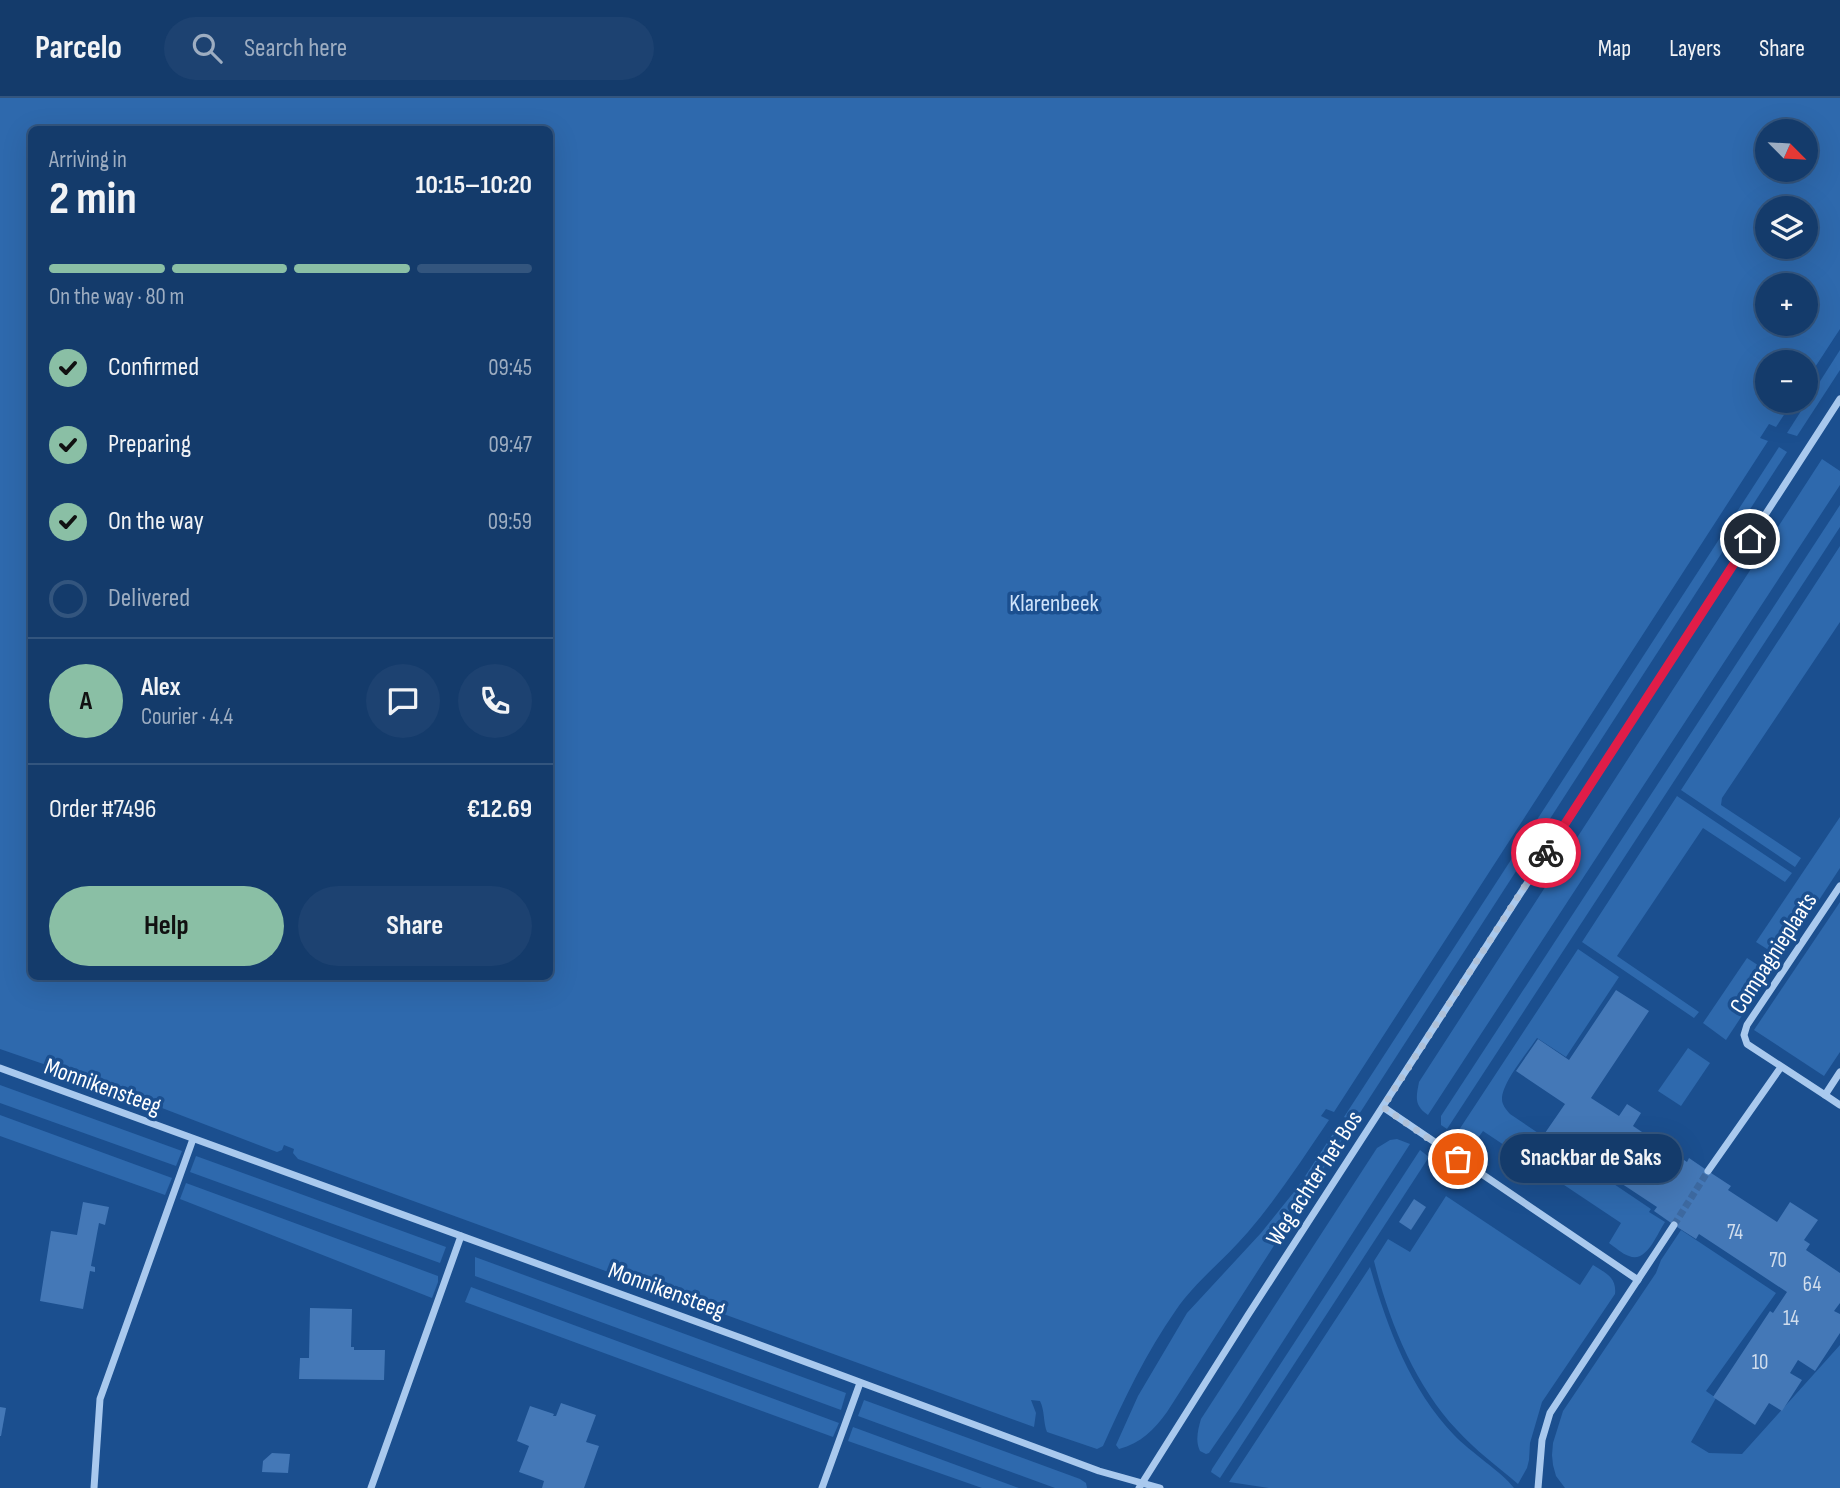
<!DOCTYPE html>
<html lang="en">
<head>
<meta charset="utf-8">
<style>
  body { margin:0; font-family:"Sofia Sans Condensed",sans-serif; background:#1d4271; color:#f1f3f6; height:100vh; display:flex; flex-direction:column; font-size:26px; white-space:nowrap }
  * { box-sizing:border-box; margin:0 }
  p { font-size:23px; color:#9dadc1 }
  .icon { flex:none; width:38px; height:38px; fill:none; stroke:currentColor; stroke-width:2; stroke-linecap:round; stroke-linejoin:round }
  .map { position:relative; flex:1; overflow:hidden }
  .side { position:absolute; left:28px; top:28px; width:525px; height:854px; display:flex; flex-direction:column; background:#143b6b; border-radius:10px; box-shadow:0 7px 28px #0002,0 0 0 2px #33557e }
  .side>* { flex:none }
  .needle { width:46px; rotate:114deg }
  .fabs { position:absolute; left:1755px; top:21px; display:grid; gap:14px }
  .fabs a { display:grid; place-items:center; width:63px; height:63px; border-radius:50%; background:#143b6b; box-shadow:0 7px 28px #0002,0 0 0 2px #33557e; font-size:35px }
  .pin { position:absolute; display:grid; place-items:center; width:60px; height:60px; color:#fff; margin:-30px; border:4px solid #fff; border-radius:50%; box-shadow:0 2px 7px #0007 }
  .courier { position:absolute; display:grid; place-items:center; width:70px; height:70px; margin:-35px; border:5px solid #e11d48; border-radius:50%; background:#fff; color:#222; box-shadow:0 2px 9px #0007 }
  .bubble { position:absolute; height:49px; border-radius:24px; background:#143b6b; box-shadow:0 7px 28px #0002,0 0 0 2px #33557e; font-size:23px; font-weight:700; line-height:49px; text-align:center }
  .overview em { font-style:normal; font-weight:700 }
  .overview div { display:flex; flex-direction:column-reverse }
  .overview { display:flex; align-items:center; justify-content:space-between; height:119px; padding:0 21px }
  h1 { font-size:46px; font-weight:700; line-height:52px }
  .bar { display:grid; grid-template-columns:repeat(4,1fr); gap:10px 7px; align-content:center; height:84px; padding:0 21px }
  .bar i { height:9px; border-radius:5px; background:#33557e }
  .bar .on { background:#8abfa5 }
  .bar p { grid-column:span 4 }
  .line { display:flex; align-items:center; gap:18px; padding:0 21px; border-top:2px solid #33557e }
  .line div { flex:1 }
  .round { display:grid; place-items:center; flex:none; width:74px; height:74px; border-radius:37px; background:#1d4271 }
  ol { padding:0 21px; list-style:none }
  li { display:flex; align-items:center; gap:21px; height:77px }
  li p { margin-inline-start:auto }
  li .icon { padding:7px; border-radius:50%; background:#8abfa5; color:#111; stroke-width:4 }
  li:last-child { color:#9dadc1 }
  li i { width:38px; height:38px; border:4px solid #33557e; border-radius:50% }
  .action { display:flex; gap:14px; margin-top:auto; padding:14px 21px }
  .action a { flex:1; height:80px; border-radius:42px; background:#8abfa5; color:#111; font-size:28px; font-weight:700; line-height:80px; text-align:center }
  .action a+a { background:#1d4271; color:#f1f3f6 }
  header { display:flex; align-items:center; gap:42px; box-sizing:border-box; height:98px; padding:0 35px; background:#143b6b; border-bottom:2px solid #33557e }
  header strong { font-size:33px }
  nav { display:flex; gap:38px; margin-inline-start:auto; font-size:24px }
  .search { width:490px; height:63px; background:#1d4271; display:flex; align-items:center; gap:18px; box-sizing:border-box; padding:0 24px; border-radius:38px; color:#9dadc1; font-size:26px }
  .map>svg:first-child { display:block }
</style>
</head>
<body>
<header>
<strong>Parcelo</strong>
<div class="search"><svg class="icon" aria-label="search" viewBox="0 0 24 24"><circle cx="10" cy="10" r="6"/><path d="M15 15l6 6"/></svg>Search here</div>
<nav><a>Map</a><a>Layers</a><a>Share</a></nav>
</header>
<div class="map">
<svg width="1840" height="1390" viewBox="0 0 1840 1390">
  <rect width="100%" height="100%" fill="#1b4f8f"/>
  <g fill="#2e69ad" fill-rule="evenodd">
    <path d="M 0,0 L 1840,0 L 1840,231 L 1806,283 L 1806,264 L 1768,264 L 1768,303 L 1793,303 L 1776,329 L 1769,326 L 1760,340 L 1768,343 L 1334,1014 L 1326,1011 L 1321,1018 L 1329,1022 C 1303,1060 1278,1099 1248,1134 C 1225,1161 1196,1183 1176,1212 C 1146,1255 1124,1301 1103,1348 L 1097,1351 L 1047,1334 C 1043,1324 1045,1313 1040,1303 L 1031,1302 L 1036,1315 L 1034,1329 L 298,1061 L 293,1055 L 294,1051 L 284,1047 L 282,1052 L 277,1054 L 81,979 L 0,951 ZM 32,32 L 550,32 L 550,878 L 32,878 ZM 1768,33 L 1806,33 L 1806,72 L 1768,72 ZM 1768,110 L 1806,110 L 1806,149 L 1768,149 ZM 1768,187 L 1806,187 L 1806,226 L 1768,226 Z"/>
    <path d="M 1840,252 L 1840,272 L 1797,338 L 1787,335 Z"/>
    <path d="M 1779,349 L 1787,354 L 1354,1024 L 1344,1019 Z"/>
    <path d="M 1822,361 L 1840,373 L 1840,387 L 1428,1017 C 1414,1007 1416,1000 1419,984 Z"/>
    <path d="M 1840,407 L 1840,429 L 1447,1031 L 1441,1027 L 1441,1018 Z"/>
    <path d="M 1840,448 L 1840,524 L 1722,700 L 1721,707 L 1801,760 L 1795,769 L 1681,692 Z"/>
    <path d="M 1677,698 L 1792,775 L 1785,784 L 1703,730 L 1617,858 L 1699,914 L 1694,920 L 1582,844 Z"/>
    <path d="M 1840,719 L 1840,770 L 1781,860 L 1756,844 Z"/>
    <path d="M 1840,804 L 1840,954 L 1824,978 L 1754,932 Z"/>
    <path d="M 1578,851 L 1619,879 L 1566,959 L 1537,940 C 1528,954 1502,984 1502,1001 C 1502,1007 1506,1011 1510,1016 L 1651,1111 L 1649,1114 L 1665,1124 C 1657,1136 1646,1166 1629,1158 C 1622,1156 1615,1149 1609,1145 L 1621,1125 L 1483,1033 L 1471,1050 L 1455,1038 Z"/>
    <path d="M 1747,860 L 1770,875 L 1726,942 L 1703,925 Z"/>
    <path d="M 1688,950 L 1710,965 L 1681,1008 L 1658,993 Z"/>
    <path d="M 0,987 L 182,1053 L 176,1068 L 0,1005 Z"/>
    <path d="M 0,1017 L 172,1080 L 165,1097 L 0,1038 Z"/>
    <path d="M 1338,1028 L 1347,1034 L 1167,1314 C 1154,1332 1141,1345 1119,1351 L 1116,1347 L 1138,1298 L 1187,1215 L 1261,1135 L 1298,1089 Z"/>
    <path d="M 1397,1041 L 1410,1046 L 1240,1310 L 1209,1355 L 1206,1356 L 1200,1353 C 1195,1343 1198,1331 1201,1321 L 1377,1050 L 1390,1042 Z"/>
    <path d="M 1420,1052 L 1429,1059 L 1220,1380 L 1211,1374 L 1212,1371 Z"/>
    <path d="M 196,1058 L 446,1149 L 440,1165 L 190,1074 Z"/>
    <path d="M 186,1085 L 438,1178 L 438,1184 L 432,1200 L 180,1101 Z"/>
    <path d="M 1446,1098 L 1580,1187 L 1593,1167 C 1605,1175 1617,1179 1615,1196 L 1542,1304 L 1530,1345 L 1529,1362 L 1527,1370 L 1518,1386 C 1497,1368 1475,1352 1457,1332 C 1414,1286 1389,1223 1374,1163 L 1388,1141 L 1410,1154 Z"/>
    <path d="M 1681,1132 L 1776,1195 L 1706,1293 L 1716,1300 L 1691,1344 L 1709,1355 L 1742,1356 L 1840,1247 L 1840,1390 L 1565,1390 L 1556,1378 L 1553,1367 L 1552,1357 L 1553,1345 L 1563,1313 L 1656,1175 L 1661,1162 Z"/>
    <path d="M 475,1159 L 846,1295 L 841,1312 L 475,1178 Z"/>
    <path d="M 1370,1169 C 1387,1229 1410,1291 1454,1337 C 1470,1354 1502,1374 1514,1390 L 1269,1390 L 1229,1384 Z"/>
    <path d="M 471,1189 L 839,1325 L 833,1339 L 465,1204 Z"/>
    <path d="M 864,1302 L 1080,1381 L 1086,1385 L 1087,1390 L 1055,1390 L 858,1318 Z"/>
    <path d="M 853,1329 L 1019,1390 L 982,1390 L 848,1343 Z"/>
  </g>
  <g fill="#4478b7">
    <path d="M 1616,892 L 1649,913 L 1591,1000 L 1619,1018 L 1627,1006 L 1641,1015 L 1633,1028 L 1687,1064 L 1689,1060 L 1708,1073 L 1731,1088 L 1728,1092 L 1777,1124 L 1790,1104 L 1818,1122 L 1804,1142 L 1810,1146 L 1806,1152 L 1840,1175 L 1840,1205 L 1834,1213 L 1840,1216 L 1840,1235 L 1815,1273 L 1798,1262 L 1790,1275 L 1802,1282 L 1782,1313 L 1769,1305 L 1755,1327 L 1713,1299 L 1770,1213 L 1773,1215 L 1787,1194 L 1699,1136 L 1696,1141 L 1674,1127 L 1654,1113 L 1657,1109 L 1545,1035 L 1565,1006 L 1516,973 L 1538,941 L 1569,962 Z"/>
    <path d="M 1414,1101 L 1426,1109 L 1411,1132 L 1399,1124 Z"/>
    <path d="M 83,1104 L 109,1109 L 105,1127 L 99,1125 L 91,1168 L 95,1169 L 95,1174 L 90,1173 L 83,1211 L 40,1203 L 51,1133 L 77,1137 Z"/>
    <path d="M 310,1210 L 352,1211 L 351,1249 L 354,1249 L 354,1252 L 385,1252 L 384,1282 L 299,1281 L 300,1260 L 309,1260 Z"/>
    <path d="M 561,1305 L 596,1317 L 586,1344 L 599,1348 L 584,1390 L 542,1390 L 544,1383 L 519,1374 L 529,1348 L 517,1343 L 530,1308 L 554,1316 L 553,1318 L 556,1318 Z"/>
    <path d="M 0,1309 L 6,1310 L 1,1338 L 0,1338 Z"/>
    <path d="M 272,1355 L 290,1356 L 288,1375 L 262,1374 L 263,1363 Z"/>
  </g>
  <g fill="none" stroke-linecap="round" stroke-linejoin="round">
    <path stroke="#3d69a0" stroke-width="7" stroke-dasharray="7 3.5" stroke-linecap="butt" d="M 1674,1127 L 1708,1073"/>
    <g stroke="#a9c9ee" stroke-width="7">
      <path d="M 1840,788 L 1747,927 L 1744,937 L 1747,946 L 1825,997 L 1840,974"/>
      <path d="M 0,970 L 744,1241 L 1099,1373 L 1160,1390"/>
      <path d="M 1825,997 L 1840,1007"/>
      <path d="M 1383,1009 L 1638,1182"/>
      <path d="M 1708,1073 L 1781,969"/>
      <path d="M 94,1390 L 100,1301 L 193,1041"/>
      <path d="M 371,1390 L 461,1138"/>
      <path d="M 822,1390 L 860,1285"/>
      <path d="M 1139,1390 L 1248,1217 L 1840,301"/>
      <path d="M 1538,1390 L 1542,1342 L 1550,1315 L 1674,1127"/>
    </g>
  </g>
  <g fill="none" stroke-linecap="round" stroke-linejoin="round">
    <path stroke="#afc1d8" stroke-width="7" stroke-dasharray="0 12.6" d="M 1458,1061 L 1383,1009 L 1546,755"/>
    <path stroke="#e11d48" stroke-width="9" d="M 1546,755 L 1750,441"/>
  </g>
  <g text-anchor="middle" stroke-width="7" stroke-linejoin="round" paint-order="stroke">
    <g font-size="21" fill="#d0dded">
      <text x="1735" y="1141">74</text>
      <text x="1778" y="1169">70</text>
      <text x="1812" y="1193">64</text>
      <text x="1791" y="1227">14</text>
      <text x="1760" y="1271">10</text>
    </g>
    <g font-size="24" fill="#cfe3fa" stroke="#1b4f8f">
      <text x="1054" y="513">Klarenbeek</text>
    </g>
    <g font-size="24" fill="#fff" stroke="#1b4f8f">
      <text transform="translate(1773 855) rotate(-57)" y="8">Compagnieplaats</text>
      <text transform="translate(103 988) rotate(20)" y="8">Monnikensteeg</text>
      <text transform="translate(1314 1080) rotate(-57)" y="8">Weg achter het Bos</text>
      <text transform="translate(667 1192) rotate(20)" y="8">Monnikensteeg</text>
    </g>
  </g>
</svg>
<div class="fabs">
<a><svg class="needle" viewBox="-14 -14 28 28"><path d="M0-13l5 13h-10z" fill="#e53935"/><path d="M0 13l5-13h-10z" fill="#9dadc1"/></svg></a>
<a><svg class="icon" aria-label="layers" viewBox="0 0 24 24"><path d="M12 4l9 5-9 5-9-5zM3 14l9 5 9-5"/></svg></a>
<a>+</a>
<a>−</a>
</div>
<div class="pin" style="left:1458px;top:1061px;background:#ea580c"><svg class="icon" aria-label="bag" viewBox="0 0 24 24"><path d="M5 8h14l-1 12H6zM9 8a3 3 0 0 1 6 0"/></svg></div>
<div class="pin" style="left:1750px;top:441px;background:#1f2937"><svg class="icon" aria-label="home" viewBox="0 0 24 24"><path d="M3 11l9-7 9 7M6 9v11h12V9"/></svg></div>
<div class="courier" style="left:1546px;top:755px"><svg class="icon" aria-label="bike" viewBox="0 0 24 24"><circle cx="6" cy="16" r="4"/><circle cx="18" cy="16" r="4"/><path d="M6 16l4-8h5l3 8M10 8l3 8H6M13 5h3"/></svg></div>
<div class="bubble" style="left:1500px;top:1036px;width:182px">Snackbar de Saks</div>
<section class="side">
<div class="overview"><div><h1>2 min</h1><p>Arriving in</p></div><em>10:15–10:20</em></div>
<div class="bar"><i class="on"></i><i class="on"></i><i class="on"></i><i></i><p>On the way · 80 m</p></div>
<ol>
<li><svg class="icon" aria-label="check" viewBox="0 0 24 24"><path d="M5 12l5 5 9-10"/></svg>Confirmed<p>09:45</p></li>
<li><svg class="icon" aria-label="check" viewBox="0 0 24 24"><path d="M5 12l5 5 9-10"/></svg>Preparing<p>09:47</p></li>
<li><svg class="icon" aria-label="check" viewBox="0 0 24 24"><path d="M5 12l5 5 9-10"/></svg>On the way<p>09:59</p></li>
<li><i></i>Delivered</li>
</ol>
<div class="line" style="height:126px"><b class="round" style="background:#8abfa5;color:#111">A</b><div><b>Alex</b><p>Courier · 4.4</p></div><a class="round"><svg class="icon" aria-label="chat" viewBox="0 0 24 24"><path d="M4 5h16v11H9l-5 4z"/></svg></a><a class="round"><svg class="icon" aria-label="phone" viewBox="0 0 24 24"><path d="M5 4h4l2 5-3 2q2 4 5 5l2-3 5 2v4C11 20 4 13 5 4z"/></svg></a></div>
<div class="line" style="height:91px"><div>Order #7496</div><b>€12.69</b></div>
<div class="action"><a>Help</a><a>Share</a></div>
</section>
</div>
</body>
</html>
